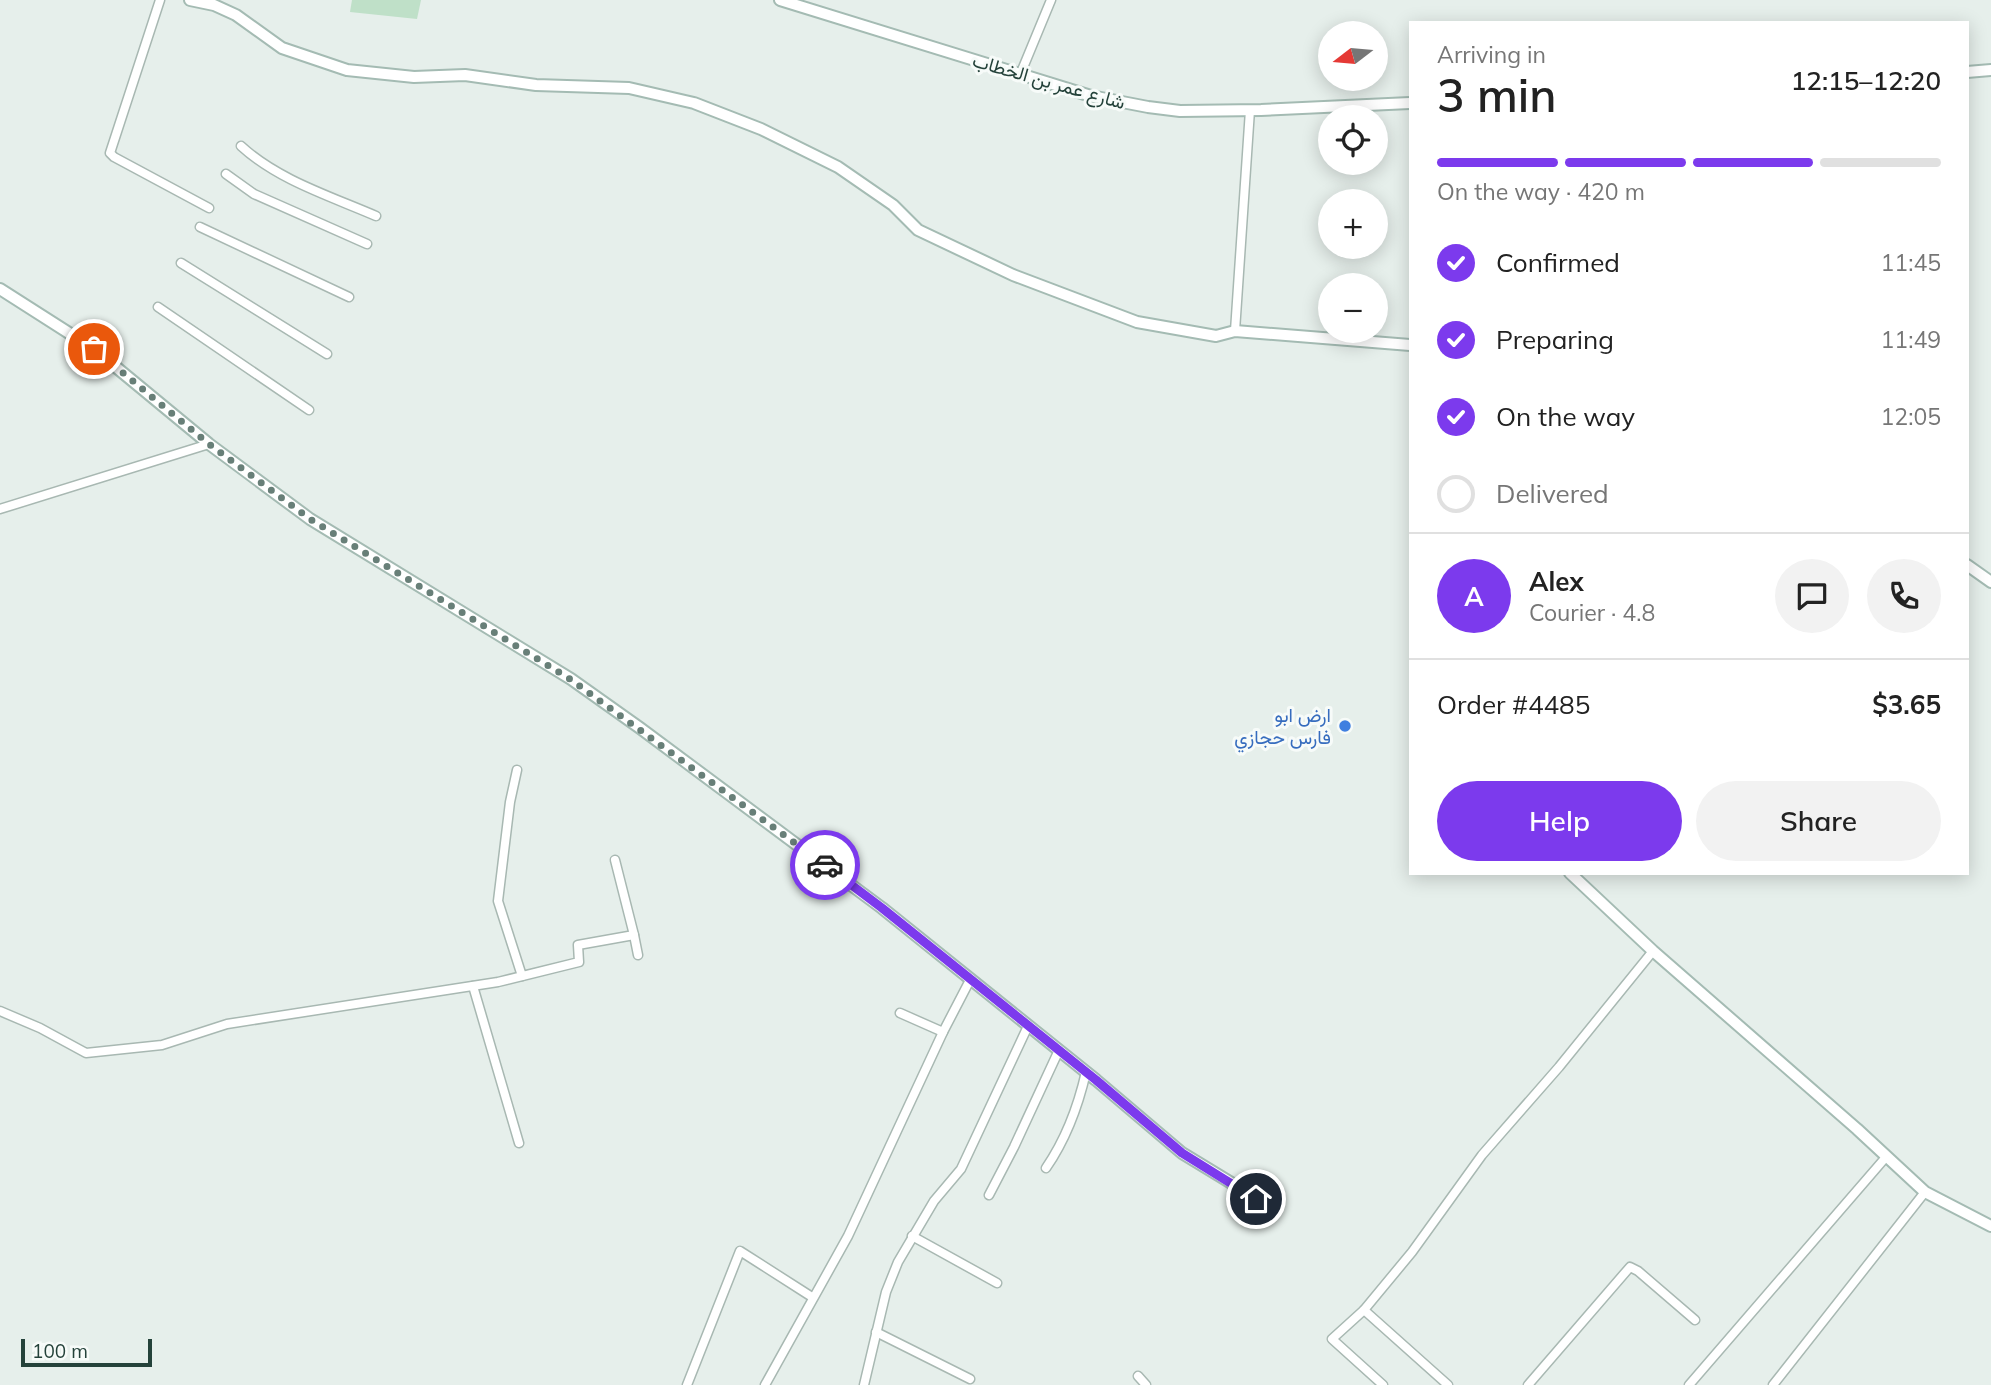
<!DOCTYPE html>
<html lang="en">
<head>
<meta charset="utf-8">
<style>
  body { margin:0; font-family:Mulish,Vazirmatn,sans-serif; background:#f2f2f2; color:#222; height:100vh; display:flex; flex-direction:column; font-size:26px; white-space:nowrap }
  * { box-sizing:border-box; margin:0 }
  p { font-size:23px; color:#767676 }
  .icon { flex:none; width:38px; height:38px; fill:none; stroke:currentColor; stroke-width:2; stroke-linecap:round; stroke-linejoin:round }
  .map { position:relative; flex:1; overflow:hidden }
  .drawer { position:absolute; left:1409px; top:21px; width:560px; height:854px; display:flex; flex-direction:column; background:#fff; border-radius:0px; box-shadow:0 4px 18px #0003 }
  .drawer>* { flex:none }
  .needle { width:46px; rotate:254deg }
  .controls { position:absolute; left:1318px; top:21px; display:grid; gap:14px }
  .controls a { display:grid; place-items:center; width:70px; height:70px; border-radius:50%; background:#fff; box-shadow:0 4px 18px #0003; font-size:35px }
  .scale { position:absolute; left:21px; bottom:18px; width:131px; box-sizing:border-box; padding-left:7px; border:4px solid #24423a; border-top:0; font-size:19px; line-height:24px; white-space:nowrap; color:#24423a; -webkit-text-stroke:5px #f7fbf9; paint-order:stroke }
  .pin { position:absolute; display:grid; place-items:center; width:60px; height:60px; color:#fff; margin:-30px; border:4px solid #fff; border-radius:50%; box-shadow:0 2px 7px #0007 }
  .courier { position:absolute; display:grid; place-items:center; width:70px; height:70px; margin:-35px; border:5px solid #7c3aed; border-radius:50%; background:#fff; color:#222; box-shadow:0 2px 9px #0007 }
  .headline em { font-style:normal; font-weight:600 }
  .headline div { display:flex; flex-direction:column-reverse }
  .headline { display:flex; align-items:center; justify-content:space-between; height:119px; padding:0 28px }
  h1 { font-size:46px; font-weight:600; line-height:52px }
  .bar { display:grid; grid-template-columns:repeat(4,1fr); gap:10px 7px; align-content:center; height:84px; padding:0 28px }
  .bar i { height:9px; border-radius:5px; background:#e0e0e0 }
  .bar .current { background:#7c3aed }
  .bar p { grid-column:span 4 }
  .line { display:flex; align-items:center; gap:18px; padding:0 28px; border-top:2px solid #e0e0e0 }
  .line div { flex:1 }
  .round { display:grid; place-items:center; flex:none; width:74px; height:74px; border-radius:37px; background:#f2f2f2 }
  ol { padding:0 28px; list-style:none }
  li { display:flex; align-items:center; gap:21px; height:77px }
  li p { margin-inline-start:auto }
  li .icon { padding:7px; border-radius:50%; background:#7c3aed; color:#fff; stroke-width:4 }
  li:last-child { color:#767676 }
  li i { width:38px; height:38px; border:4px solid #e0e0e0; border-radius:50% }
  .action { display:flex; gap:14px; margin-top:auto; padding:14px 28px }
  .action a { flex:1; height:80px; border-radius:42px; background:#7c3aed; color:#fff; font-size:28px; font-weight:600; line-height:80px; text-align:center }
  .action a+a { background:#f2f2f2; color:#222 }
  .map>svg:first-child { display:block }
</style>
</head>
<body>
<div class="map">
<svg width="1991" height="1385" viewBox="0 0 1991 1385">
  <rect width="100%" height="100%" fill="#e6efeb"/>
  <path fill="#bfe0c8" d="M 352,0 L 421,0 L 417,19 L 350,12 Z"/>
  <g fill="none" stroke-linecap="round" stroke-linejoin="round">
    <defs>
      <g id="street">
        <path d="M 160,0 L 110,153 L 114,157 L 209,208"/>
        <path d="M 1020,75 L 1051,0"/>
        <path d="M 241,146 C 278,180 330,196 376,216"/>
        <path d="M 226,174 L 254,194 L 367,244"/>
        <path d="M 200,227 L 349,297"/>
        <path d="M 181,263 L 327,354"/>
        <path d="M 158,307 L 309,410"/>
        <path d="M 1235,331 L 1250,110"/>
        <path d="M 0,509 L 209,444"/>
        <path d="M 517,770 L 510,802 L 498,901 L 522,976"/>
        <path d="M 615,860 L 634,935"/>
        <path d="M 473,986 L 519,1143"/>
        <path d="M 0,1011 L 40,1028 L 86,1053 L 162,1045 L 227,1024 L 498,982 L 579,962 L 578,945 L 634,935 L 638,955"/>
        <path d="M 900,1013 L 943,1032"/>
        <path d="M 1046,1168 C 1066,1139 1078,1107 1086,1072"/>
        <path d="M 989,1195 L 1014,1147 L 1059,1050"/>
        <path d="M 912,1236 L 997,1283"/>
        <path d="M 1364,1310 L 1448,1385"/>
        <path d="M 876,1332 L 970,1379"/>
        <path d="M 1138,1376 L 1146,1385"/>
        <path d="M 687,1385 L 740,1251 L 812,1297"/>
        <path d="M 765,1385 L 848,1236 L 943,1032 L 970,980"/>
        <path d="M 864,1385 L 886,1292 L 898,1262 L 934,1201 L 961,1169 L 1028,1026"/>
        <path d="M 1383,1385 L 1332,1339 L 1364,1310 L 1412,1252 L 1482,1155 L 1559,1067 L 1653,951"/>
        <path d="M 1528,1385 L 1630,1267 L 1638,1271 L 1695,1320"/>
        <path d="M 1689,1385 L 1886,1157"/>
        <path d="M 1773,1385 L 1925,1192"/>
      </g>
      <g id="secondary">
        <path d="M 190,0 L 214,5 L 236,15 L 282,48 L 347,70 L 414,77 L 465,75 L 536,85 L 629,88 L 694,103 L 761,129 L 838,167 L 893,205 L 918,230 L 1013,275 L 1137,322 L 1216,336 L 1235,331 L 1410,345"/>
        <path d="M 780,0 L 1091,96 L 1148,107 L 1180,111 L 1261,110 L 1410,103"/>
        <path d="M 1967,72 L 1991,70"/>
        <path d="M 0,289 L 94,349 L 209,444 L 310,519 L 571,679 L 640,728 L 882,908 L 1096,1080 L 1182,1153 L 1256,1198"/>
        <path d="M 1967,565 L 1991,582"/>
        <path d="M 1570,873 L 1653,951 L 1857,1129 L 1925,1192 L 1991,1226"/>
      </g>
    </defs>
    <use href="#street" stroke="#a8b8b2" stroke-width="11"/>
    <use href="#secondary" stroke="#a4bbb3" stroke-width="14"/>
    <use href="#street" stroke="#fff" stroke-width="8"/>
    <use href="#secondary" stroke="#fff" stroke-width="10"/>
  </g>
  <g fill="none" stroke-linecap="round" stroke-linejoin="round">
    <path stroke="#687f78" stroke-width="7" stroke-dasharray="0 12.6" d="M 94,349 L 209,444 L 310,519 L 570,679 L 825,865"/>
    <path stroke="#7c3aed" stroke-width="9" d="M 825,865 L 882,908 L 1096,1080 L 1182,1153 L 1256,1199"/>
  </g>
  <circle fill="#3f7fe0" stroke="#f7fbf9" stroke-width="2.5" cx="1345" cy="726" r="7"/>
  <g text-anchor="middle" stroke-width="6" stroke-linejoin="round" paint-order="stroke">
    <g font-size="19" fill="#24423a" stroke="#f7fbf9">
      <text transform="translate(1049 81) rotate(16)" y="7">شارع عمر بن الخطاب</text>
    </g>
    <g font-size="19" fill="#366cbe" stroke="#f7fbf9" text-anchor="end">
      <text x="1331" y="722">ارض ابو<tspan x="1331" dy="22">فارس حجازي</tspan></text>
    </g>
  </g>
</svg>
<div class="controls">
<a><svg class="needle" viewBox="-14 -14 28 28"><path d="M0-13l5 13h-10z" fill="#e53935"/><path d="M0 13l5-13h-10z" fill="#767676"/></svg></a>
<a><svg class="icon" aria-label="locate" viewBox="0 0 24 24"><circle cx="12" cy="12" r="6"/><path d="M12 2v4M12 18v4M2 12h4M18 12h4"/></svg></a>
<a>+</a>
<a>−</a>
</div>
<div class="scale">100 m</div>
<div class="pin" style="left:94px;top:349px;background:#ea580c"><svg class="icon" aria-label="bag" viewBox="0 0 24 24"><path d="M5 8h14l-1 12H6zM9 8a3 3 0 0 1 6 0"/></svg></div>
<div class="pin" style="left:1256px;top:1199px;background:#1f2937"><svg class="icon" aria-label="home" viewBox="0 0 24 24"><path d="M3 11l9-7 9 7M6 9v11h12V9"/></svg></div>
<div class="courier" style="left:825px;top:865px"><svg class="icon" aria-label="car" viewBox="0 0 24 24"><path d="M5 17H2v-5l4-1 3-4h7l3 4 3 1v5h-3M9 17h6M6 11h13"/><circle cx="7" cy="17" r="2"/><circle cx="17" cy="17" r="2"/></svg></div>
<section class="drawer">
<div class="headline"><div><h1>3 min</h1><p>Arriving in</p></div><em>12:15–12:20</em></div>
<div class="bar"><i class="current"></i><i class="current"></i><i class="current"></i><i></i><p>On the way · 420 m</p></div>
<ol>
<li><svg class="icon" aria-label="check" viewBox="0 0 24 24"><path d="M5 12l5 5 9-10"/></svg>Confirmed<p>11:45</p></li>
<li><svg class="icon" aria-label="check" viewBox="0 0 24 24"><path d="M5 12l5 5 9-10"/></svg>Preparing<p>11:49</p></li>
<li><svg class="icon" aria-label="check" viewBox="0 0 24 24"><path d="M5 12l5 5 9-10"/></svg>On the way<p>12:05</p></li>
<li><i></i>Delivered</li>
</ol>
<div class="line" style="height:126px"><b class="round" style="background:#7c3aed;color:#fff">A</b><div><b>Alex</b><p>Courier · 4.8</p></div><a class="round"><svg class="icon" aria-label="chat" viewBox="0 0 24 24"><path d="M4 5h16v11H9l-5 4z"/></svg></a><a class="round"><svg class="icon" aria-label="phone" viewBox="0 0 24 24"><path d="M5 4h4l2 5-3 2q2 4 5 5l2-3 5 2v4C11 20 4 13 5 4z"/></svg></a></div>
<div class="line" style="height:91px"><div>Order #4485</div><b>$3.65</b></div>
<div class="action"><a>Help</a><a>Share</a></div>
</section>
</div>
</body>
</html>
